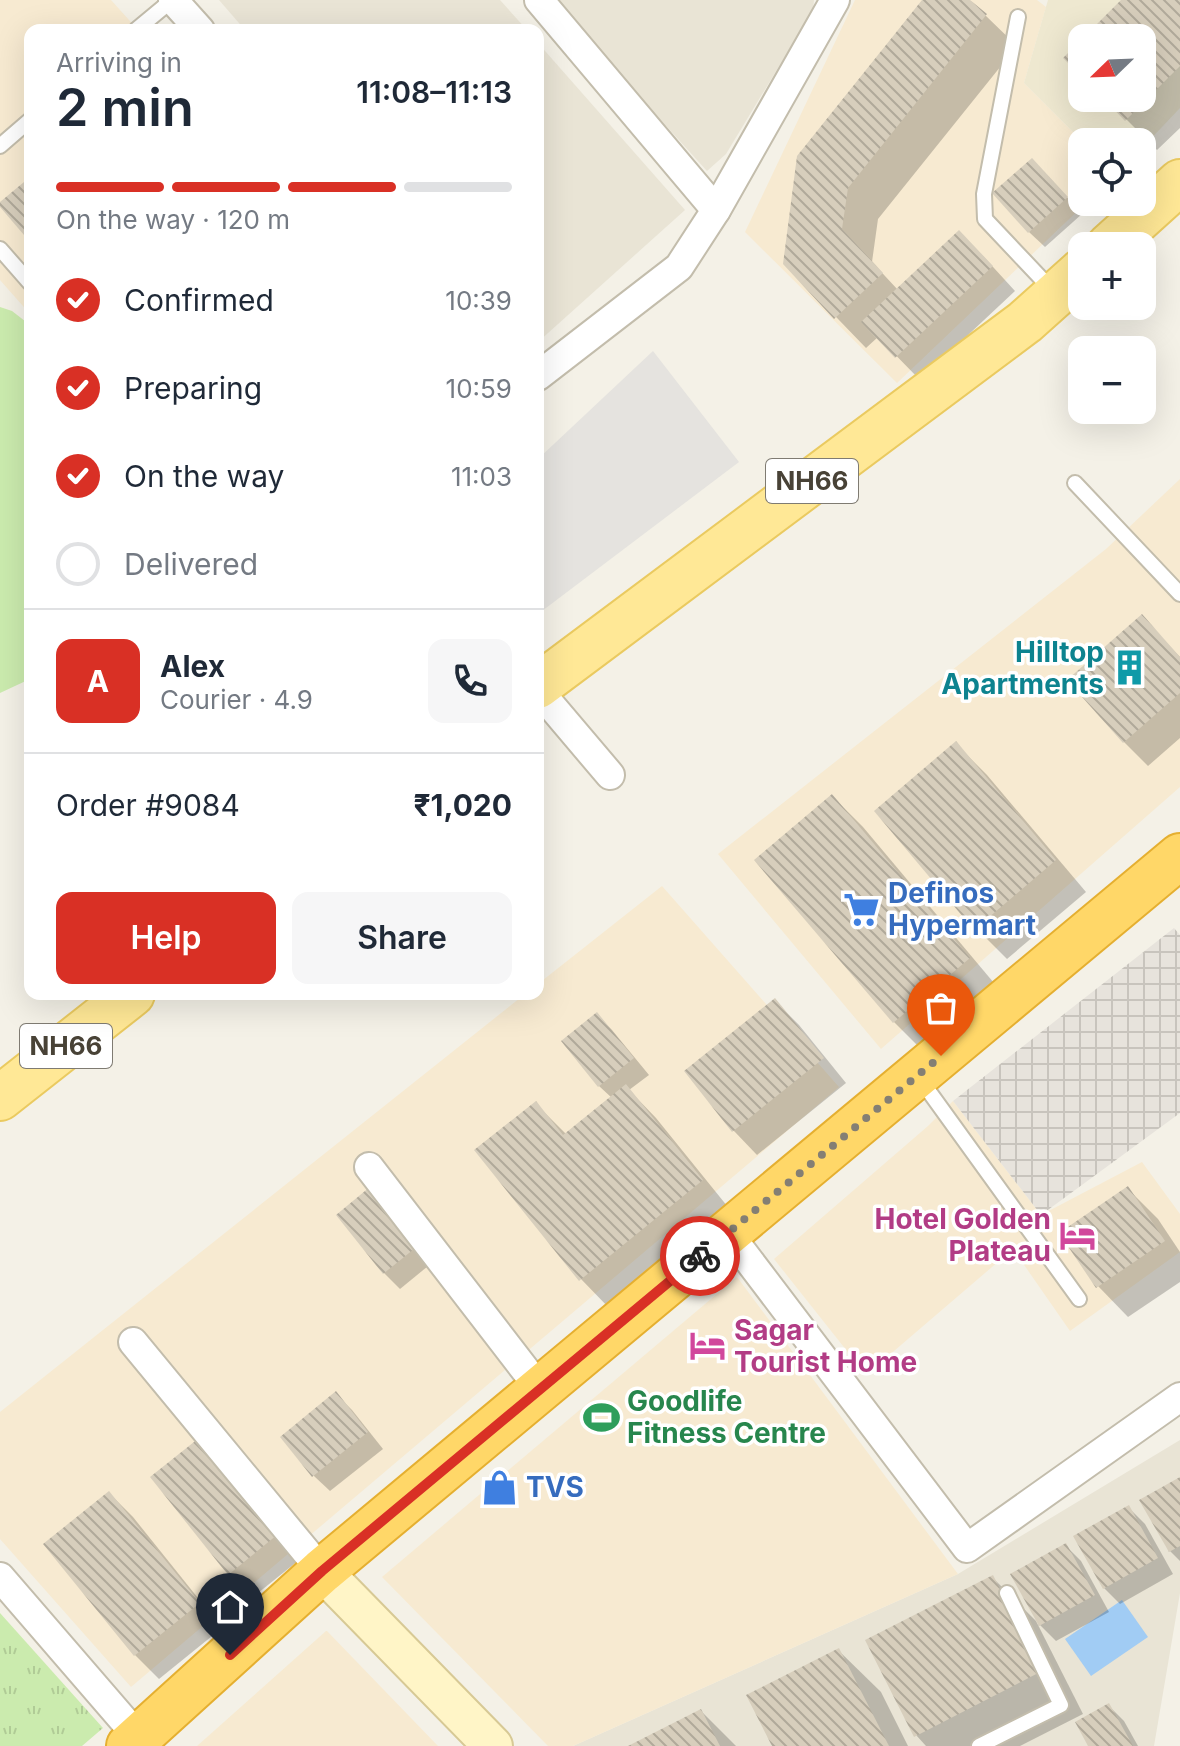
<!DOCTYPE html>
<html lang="en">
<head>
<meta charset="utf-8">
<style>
  body { margin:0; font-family:Inter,sans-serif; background:#f6f6f7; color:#1f2937; height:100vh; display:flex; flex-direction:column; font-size:30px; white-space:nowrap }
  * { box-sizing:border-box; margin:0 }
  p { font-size:26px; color:#747a83 }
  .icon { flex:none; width:44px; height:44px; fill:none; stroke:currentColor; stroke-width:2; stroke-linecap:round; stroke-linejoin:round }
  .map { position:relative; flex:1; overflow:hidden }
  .details { position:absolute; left:24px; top:24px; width:520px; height:976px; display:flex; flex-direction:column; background:#fff; border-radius:16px; box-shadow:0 8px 32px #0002 }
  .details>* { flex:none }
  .needle { width:52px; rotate:247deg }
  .controls { position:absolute; left:1068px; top:24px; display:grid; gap:16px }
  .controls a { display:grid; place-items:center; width:88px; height:88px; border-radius:16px; background:#fff; box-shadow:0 8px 32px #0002; font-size:40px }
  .pin { position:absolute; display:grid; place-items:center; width:68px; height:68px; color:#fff; margin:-82px -34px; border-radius:50% 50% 50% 0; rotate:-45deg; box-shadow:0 0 8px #0007 }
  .pin .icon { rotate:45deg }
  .courier { position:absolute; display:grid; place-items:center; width:80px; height:80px; margin:-40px; border:6px solid #d93025; border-radius:50%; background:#fff; color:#222; box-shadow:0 2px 10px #0007 }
  .head em { font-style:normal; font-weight:600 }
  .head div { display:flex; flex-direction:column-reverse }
  .head { display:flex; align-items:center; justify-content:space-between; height:136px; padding:0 32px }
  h1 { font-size:52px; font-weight:600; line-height:60px }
  .bar { display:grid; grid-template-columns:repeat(4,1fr); gap:12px 8px; align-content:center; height:96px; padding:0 32px }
  .bar i { height:10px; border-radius:6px; background:#e0e1e3 }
  .bar .current { background:#d93025 }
  .bar p { grid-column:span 4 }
  .line { display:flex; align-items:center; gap:20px; padding:0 32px; border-top:2px solid #e0e1e3 }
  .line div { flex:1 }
  .round { display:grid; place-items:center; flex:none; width:84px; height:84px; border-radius:16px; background:#f6f6f7 }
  ol { padding:0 32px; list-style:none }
  li { display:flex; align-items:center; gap:24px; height:88px }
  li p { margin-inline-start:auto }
  li .icon { padding:8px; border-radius:50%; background:#d93025; color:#fff; stroke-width:4 }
  li:last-child { color:#747a83 }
  li i { width:44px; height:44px; border:4px solid #e0e1e3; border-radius:50% }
  .button { display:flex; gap:16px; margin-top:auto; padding:16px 32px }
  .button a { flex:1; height:92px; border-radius:16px; background:#d93025; color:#fff; font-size:32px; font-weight:600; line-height:92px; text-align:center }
  .button a+a { background:#f6f6f7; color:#1f2937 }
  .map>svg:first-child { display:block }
</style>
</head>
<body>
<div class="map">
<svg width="1180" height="1746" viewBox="0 0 1180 1746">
  <defs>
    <pattern id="industrial-grid" width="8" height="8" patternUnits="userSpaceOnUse" patternTransform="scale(2)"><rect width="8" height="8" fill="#e7e3dc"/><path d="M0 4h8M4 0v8" fill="none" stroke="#c8c4bd"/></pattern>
    <pattern id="park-tufts" width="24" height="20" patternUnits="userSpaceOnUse" patternTransform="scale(2)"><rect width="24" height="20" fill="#cbebae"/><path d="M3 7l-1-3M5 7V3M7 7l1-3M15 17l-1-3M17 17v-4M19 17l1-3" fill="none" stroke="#b0cb96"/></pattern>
    <pattern id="building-back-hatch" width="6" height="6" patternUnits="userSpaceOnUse" patternTransform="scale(2)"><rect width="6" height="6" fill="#d7cebc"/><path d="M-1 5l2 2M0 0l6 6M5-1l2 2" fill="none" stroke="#b0a99a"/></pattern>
  </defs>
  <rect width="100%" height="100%" fill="#f4f1e7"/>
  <g fill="#e9e4d5">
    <path d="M 219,0 L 500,0 L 527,30 L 245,30 Z"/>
    <path d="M 552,0 L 814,0 L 813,10 L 726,154 L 707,171 Z"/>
    <path d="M 538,43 L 685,210 L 538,342 Z"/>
    <path d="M 1180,1440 L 1180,1593 L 1154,1746 L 573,1746 L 958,1574 Z"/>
  </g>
  <g fill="#f7ead1">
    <path d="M 0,0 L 111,0 L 138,30 L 30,30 L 30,314 L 0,280 Z"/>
    <path d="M 855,0 L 1037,0 L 1046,7 L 1024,83 L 1083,142 L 1082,202 L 1087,202 L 897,383 L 745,232 Z"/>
    <path d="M 1180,479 L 1180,787 L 881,1049 L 718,854 L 1106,549 Z"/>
    <path d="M 662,886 L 839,1087 L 131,1687 L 0,1539 L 0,1412 L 525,994 L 538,994 L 538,984 Z"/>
    <path d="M 953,1101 L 1041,1215 L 1142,1162 L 1180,1214 L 1180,1252 L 1070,1331 L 1013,1249 L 866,1375 L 774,1259 L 928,1126 Z"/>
    <path d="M 737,1277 L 958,1574 L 573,1746 L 548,1746 L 382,1577 Z"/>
    <path d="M 327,1631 L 438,1746 L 197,1746 L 326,1631 Z"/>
  </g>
  <path fill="url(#industrial-grid)" d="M 1174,928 L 1180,935 L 1180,1113 L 1041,1215 L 953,1101 Z"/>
  <path fill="#eee8d0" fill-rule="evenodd" d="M 1048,0 L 1180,0 L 1180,108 L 1142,148 L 1142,142 L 1083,142 L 1024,83 ZM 1082,38 L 1142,38 L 1142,98 L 1082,98 Z"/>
  <path fill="url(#park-tufts)" d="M 0,1613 L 103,1728 L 82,1746 L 0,1746 Z"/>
  <path fill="#cbebae" d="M 0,307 L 12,311 L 30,325 L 30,679 L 0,693 Z"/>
  <path fill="#e5e3df" d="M 653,351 L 739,462 L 538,614 L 538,459 Z"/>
  <path fill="#a1ccf4" d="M 1122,1600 L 1148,1637 L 1091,1676 L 1065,1639 Z"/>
  <g fill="#0003">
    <path d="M 924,0 L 967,0 L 986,16 L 1017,46 L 878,219 L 872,262 L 898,290 L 983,256 L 1015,291 L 920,380 L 878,337 L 866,348 L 785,264 Z"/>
    <path d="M 1124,0 L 1180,0 L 1180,128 L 1157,150 L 1105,98 L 1142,98 L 1142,38 L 1086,38 Z"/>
    <path d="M 1048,176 L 1082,214 L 1045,247 L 1029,232 Z"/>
    <path d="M 1142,617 L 1180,657 L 1180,738 L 1148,766 L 1124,742 L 1070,680 Z"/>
    <path d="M 956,744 L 987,775 L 1086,892 L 1007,959 L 976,928 Z"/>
    <path d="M 832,796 L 863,827 L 999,989 L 925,1053 L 894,1022 Z"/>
    <path d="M 775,1001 L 799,1025 L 846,1083 L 757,1155 L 734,1131 L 687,1072 Z"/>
    <path d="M 597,1014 L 612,1030 L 649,1075 L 629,1090 L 656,1118 L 732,1212 L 611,1310 L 581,1279 L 536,1104 L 567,1135 L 612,1098 L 599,1086 L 564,1041 Z"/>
    <path d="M 1127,1188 L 1158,1219 L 1180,1252 L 1180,1282 L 1128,1317 L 1098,1286 Z"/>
    <path d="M 371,1189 L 433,1262 L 400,1289 L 384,1273 Z"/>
    <path d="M 336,1394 L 352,1410 L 383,1449 L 330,1491 L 314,1476 L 283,1437 Z"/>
    <path d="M 199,1440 L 299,1560 L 253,1597 L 230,1574 Z"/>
    <path d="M 1180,1479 L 1180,1561 L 1170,1551 Z"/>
    <path d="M 109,1493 L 133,1517 L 222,1628 L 159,1679 L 135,1655 L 46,1544 Z"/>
    <path d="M 1129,1508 L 1145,1524 L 1173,1574 L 1120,1604 L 1104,1588 Z"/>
    <path d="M 1066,1546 L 1081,1561 L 1109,1612 L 1056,1641 L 1038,1623 Z"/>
    <path d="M 992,1577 L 1036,1621 L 1083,1714 L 1020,1746 L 926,1746 L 916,1735 Z"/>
    <path d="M 838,1650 L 881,1692 L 908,1746 L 774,1746 Z"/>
    <path d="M 1108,1705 L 1124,1721 L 1138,1746 L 1091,1746 Z"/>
    <path d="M 701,1711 L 736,1746 L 633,1746 Z"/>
  </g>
  <g fill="url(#building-back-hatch)">
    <path d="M 922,0 L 970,0 L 987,14 L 848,188 L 842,229 L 883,273 L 834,319 L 783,264 L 797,156 Z"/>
    <path d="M 1121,0 L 1180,0 L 1180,66 L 1125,121 L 1103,98 L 1142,98 L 1142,38 L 1083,38 Z"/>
    <path d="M 1082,39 L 1082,77 L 1063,58 Z"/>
    <path d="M 1032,158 L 1068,197 L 1028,233 L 992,193 Z"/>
    <path d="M 30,177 L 30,242 L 0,207 L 0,202 Z"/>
    <path d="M 959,230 L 993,266 L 895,358 L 861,322 Z"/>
    <path d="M 1142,614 L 1180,657 L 1180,693 L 1123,743 L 1067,680 Z"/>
    <path d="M 956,741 L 1056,860 L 974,930 L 874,811 Z"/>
    <path d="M 832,794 L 970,958 L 893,1023 L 754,860 Z"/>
    <path d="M 775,998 L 824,1058 L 732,1132 L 684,1071 Z"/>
    <path d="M 597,1012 L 634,1058 L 598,1087 L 561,1041 Z"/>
    <path d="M 626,1084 L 703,1180 L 579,1281 L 474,1150 L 536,1101 L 563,1135 Z"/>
    <path d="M 371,1186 L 419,1245 L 383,1274 L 336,1215 Z"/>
    <path d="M 1128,1186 L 1165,1241 L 1096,1288 L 1059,1233 Z"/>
    <path d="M 336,1391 L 368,1432 L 312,1477 L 280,1437 Z"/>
    <path d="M 199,1438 L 277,1535 L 228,1575 L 150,1477 Z"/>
    <path d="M 1180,1477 L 1180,1546 L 1169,1552 L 1139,1500 Z"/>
    <path d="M 109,1491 L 200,1603 L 134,1656 L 43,1544 Z"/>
    <path d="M 1129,1505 L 1158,1558 L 1103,1589 L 1073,1536 Z"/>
    <path d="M 1066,1543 L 1095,1595 L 1039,1626 L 1010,1574 Z"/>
    <path d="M 993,1575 L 1042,1671 L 914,1737 L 865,1640 Z"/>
    <path d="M 839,1648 L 889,1746 L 772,1746 L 746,1695 Z"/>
    <path d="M 1109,1703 L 1133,1746 L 1088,1746 L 1075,1722 Z"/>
    <path d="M 701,1709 L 720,1746 L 628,1746 Z"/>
  </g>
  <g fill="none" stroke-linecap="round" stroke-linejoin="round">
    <defs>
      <g id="lane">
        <path d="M 1018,17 L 984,194 L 985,219 L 1053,291"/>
        <path d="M 136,30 L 172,0"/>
        <path d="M 0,146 L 30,120"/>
        <path d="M 0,249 L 30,283"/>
        <path d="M 1075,483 L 1180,594"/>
        <path d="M 920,1079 L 1079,1299"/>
        <path d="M 979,1746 L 1061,1705 L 1007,1593"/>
      </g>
      <g id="street">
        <path d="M 173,0 L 200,30"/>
        <path d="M 716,210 L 835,0"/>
        <path d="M 538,376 L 679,267 L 716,210 L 539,0"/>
        <path d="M 538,690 L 610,775"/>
        <path d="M 369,1167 L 540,1389"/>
        <path d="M 728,1233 L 967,1548 L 1180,1397"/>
        <path d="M 133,1342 L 322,1571"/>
        <path d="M 0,1577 L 139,1738"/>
      </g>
      <path id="secondary" d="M 322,1571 L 493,1746"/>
      <g id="primary">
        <path d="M 1109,246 L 1180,182"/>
        <path d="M 538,686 L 1025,322 L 1082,271"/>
        <path d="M 0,1098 L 132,994"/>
      </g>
      <path id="highway" d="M 129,1746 L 322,1571 L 1180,856"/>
    </defs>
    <use href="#lane" stroke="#c3bdac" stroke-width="18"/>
    <use href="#street" stroke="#c3bdac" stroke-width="32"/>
    <use href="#secondary" stroke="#d7c995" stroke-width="42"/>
    <use href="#primary" stroke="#eaca60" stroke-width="48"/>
    <use href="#highway" stroke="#e5af30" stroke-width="48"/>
    <use href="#lane" stroke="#fff" stroke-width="14"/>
    <use href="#street" stroke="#fff" stroke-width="28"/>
    <use href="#secondary" stroke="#fff5c7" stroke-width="38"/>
    <use href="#primary" stroke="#ffe896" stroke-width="44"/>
    <use href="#highway" stroke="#ffd768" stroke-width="44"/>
  </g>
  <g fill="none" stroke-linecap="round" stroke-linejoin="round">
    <path stroke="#847f74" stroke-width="8" stroke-dasharray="0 14.4" d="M 700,1256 L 941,1056"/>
    <path stroke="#d93025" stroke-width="10" d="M 230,1655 L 322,1571 L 700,1256"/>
  </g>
  <defs>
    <symbol id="building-bare" viewBox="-9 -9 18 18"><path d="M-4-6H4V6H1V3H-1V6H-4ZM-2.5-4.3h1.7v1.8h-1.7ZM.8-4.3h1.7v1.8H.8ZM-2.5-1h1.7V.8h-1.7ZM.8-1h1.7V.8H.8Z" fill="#0f9aa8" stroke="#fff" stroke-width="2.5" paint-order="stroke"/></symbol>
    <symbol id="supermarket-bare" viewBox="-9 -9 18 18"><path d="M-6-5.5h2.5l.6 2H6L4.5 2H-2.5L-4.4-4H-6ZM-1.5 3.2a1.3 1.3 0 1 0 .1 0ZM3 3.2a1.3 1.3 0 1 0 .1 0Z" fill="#3f7fe0" stroke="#fff" stroke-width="2.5" paint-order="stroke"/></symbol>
    <symbol id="hotel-bare" viewBox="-9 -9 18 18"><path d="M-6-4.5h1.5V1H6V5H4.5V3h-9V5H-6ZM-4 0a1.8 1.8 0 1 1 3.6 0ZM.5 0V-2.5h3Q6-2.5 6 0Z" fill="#d1479c" stroke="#fff" stroke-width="2.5" paint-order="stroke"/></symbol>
    <symbol id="stadium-bare" viewBox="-9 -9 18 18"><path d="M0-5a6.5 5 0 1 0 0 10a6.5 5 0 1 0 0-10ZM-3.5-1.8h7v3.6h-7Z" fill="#2e9e5b" stroke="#fff" stroke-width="2.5" paint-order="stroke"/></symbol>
    <symbol id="shop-bare" viewBox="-9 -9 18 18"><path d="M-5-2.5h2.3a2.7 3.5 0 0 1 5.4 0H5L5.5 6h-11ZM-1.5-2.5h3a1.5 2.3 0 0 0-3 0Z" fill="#3f7fe0" stroke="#fff" stroke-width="2.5" paint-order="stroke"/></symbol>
  </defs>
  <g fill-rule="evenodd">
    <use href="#building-bare" x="1104" y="642" width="51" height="51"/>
    <use href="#supermarket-bare" x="836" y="884" width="51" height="51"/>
    <use href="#hotel-bare" x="1052" y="1210" width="51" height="51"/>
    <use href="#hotel-bare" x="682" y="1320" width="51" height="51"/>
    <use href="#stadium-bare" x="576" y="1392" width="51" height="51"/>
    <use href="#shop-bare" x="474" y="1462" width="51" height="51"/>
  </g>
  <g text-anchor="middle" stroke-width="7" stroke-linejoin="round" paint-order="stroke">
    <g fill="#fff" stroke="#7f7b72" stroke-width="2">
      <rect x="766" y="459" width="92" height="44" rx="6"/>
      <rect x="20" y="1024" width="92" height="44" rx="6"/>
    </g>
    <g font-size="26" font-weight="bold" fill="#484236">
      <text x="812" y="490">NH66</text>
      <text x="66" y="1055">NH66</text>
    </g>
    <g font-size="28" font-weight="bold" fill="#0d838f" stroke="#fff" text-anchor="end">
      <text x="1104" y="662">Hilltop<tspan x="1104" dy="32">Apartments</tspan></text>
    </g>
    <g font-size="28" font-weight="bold" fill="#366cbe" stroke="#fff" text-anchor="start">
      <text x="888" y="903">Definos<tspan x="888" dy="32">Hypermart</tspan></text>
      <text x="526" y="1497">TVS</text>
    </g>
    <g font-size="28" font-weight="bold" fill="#b23c85" stroke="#fff" text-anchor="end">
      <text x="1051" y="1229">Hotel Golden<tspan x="1051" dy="32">Plateau</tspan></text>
      <text x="734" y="1340" text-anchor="start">Sagar<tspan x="734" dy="32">Tourist Home</tspan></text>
    </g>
    <g font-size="28" font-weight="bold" fill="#27864d" stroke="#fff" text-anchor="start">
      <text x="627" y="1411">Goodlife<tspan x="627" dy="32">Fitness Centre</tspan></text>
    </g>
  </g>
</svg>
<div class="controls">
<a><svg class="needle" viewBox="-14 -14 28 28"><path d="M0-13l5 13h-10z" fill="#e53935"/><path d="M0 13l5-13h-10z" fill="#747a83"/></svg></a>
<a><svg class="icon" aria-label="locate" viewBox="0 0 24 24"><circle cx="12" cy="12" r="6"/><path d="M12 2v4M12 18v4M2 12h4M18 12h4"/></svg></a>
<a>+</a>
<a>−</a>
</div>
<div class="pin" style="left:941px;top:1056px;background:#ea580c"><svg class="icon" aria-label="bag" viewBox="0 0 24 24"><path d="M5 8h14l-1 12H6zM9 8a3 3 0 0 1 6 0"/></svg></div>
<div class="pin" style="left:230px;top:1655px;background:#1f2937"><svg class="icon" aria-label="home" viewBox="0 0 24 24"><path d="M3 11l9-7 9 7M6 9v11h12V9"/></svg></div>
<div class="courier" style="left:700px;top:1256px"><svg class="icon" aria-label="bike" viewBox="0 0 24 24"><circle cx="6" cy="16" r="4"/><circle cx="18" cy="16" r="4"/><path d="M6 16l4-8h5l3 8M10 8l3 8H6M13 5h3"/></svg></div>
<section class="details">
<div class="head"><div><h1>2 min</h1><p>Arriving in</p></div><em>11:08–11:13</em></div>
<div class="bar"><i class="current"></i><i class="current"></i><i class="current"></i><i></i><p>On the way · 120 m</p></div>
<ol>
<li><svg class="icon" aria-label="check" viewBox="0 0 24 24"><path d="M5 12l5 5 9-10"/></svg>Confirmed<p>10:39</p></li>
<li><svg class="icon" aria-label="check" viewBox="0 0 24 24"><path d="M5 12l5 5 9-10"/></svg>Preparing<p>10:59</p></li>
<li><svg class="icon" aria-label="check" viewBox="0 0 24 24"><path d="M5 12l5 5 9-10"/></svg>On the way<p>11:03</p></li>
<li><i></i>Delivered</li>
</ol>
<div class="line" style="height:144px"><b class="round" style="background:#d93025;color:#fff">A</b><div><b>Alex</b><p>Courier · 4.9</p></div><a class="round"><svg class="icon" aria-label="phone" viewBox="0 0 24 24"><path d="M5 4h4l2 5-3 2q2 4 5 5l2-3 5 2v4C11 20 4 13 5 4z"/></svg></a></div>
<div class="line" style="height:104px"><div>Order #9084</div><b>₹1,020</b></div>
<div class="button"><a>Help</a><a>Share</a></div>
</section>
</div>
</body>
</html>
